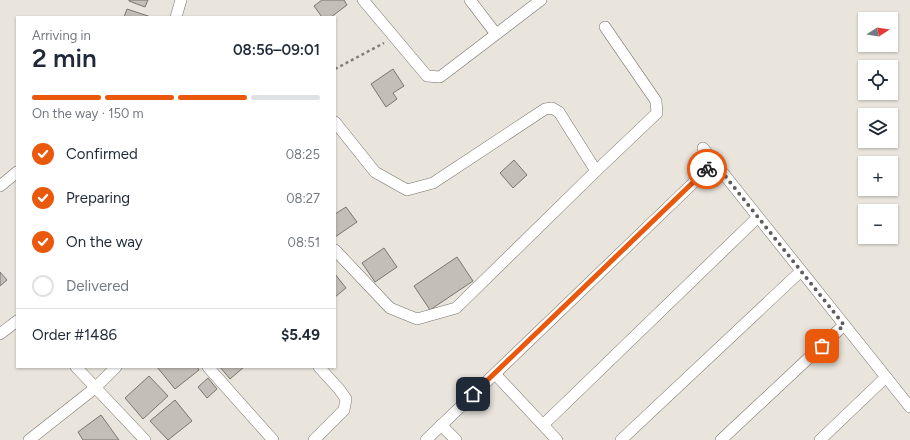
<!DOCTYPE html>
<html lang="en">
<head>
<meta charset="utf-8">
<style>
  body { margin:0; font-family:Figtree,sans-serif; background:#f6f6f7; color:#1f2937; height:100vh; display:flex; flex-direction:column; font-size:15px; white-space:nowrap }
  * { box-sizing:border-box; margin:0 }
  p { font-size:13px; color:#747a83 }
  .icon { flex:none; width:22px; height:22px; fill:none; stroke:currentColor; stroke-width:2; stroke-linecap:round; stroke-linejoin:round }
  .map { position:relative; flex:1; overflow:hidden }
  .sheet { position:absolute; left:16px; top:16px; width:320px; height:352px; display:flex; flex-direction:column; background:#fff; border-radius:0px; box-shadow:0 1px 3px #0004 }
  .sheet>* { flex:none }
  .needle { width:26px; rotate:78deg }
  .fabs { position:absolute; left:858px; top:12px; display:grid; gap:8px }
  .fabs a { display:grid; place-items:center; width:40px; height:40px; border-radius:0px; background:#fff; box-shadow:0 1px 3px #0004; font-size:20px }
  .pin { position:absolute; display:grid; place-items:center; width:34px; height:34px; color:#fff; margin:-17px; border-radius:8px; box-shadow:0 2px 6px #0006 }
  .courier { position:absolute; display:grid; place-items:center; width:40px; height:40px; margin:-20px; border:3px solid #ea580c; border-radius:50%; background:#fff; color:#222; box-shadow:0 1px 5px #0007 }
  .headline em { font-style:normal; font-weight:600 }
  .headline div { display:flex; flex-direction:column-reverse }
  .headline { display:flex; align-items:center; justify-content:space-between; height:68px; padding:0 16px }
  h1 { font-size:26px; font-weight:600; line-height:30px }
  .bar { display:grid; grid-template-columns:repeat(4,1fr); gap:6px 4px; align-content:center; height:48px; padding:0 16px }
  .bar i { height:5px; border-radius:3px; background:#e0e1e3 }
  .bar .active { background:#ea580c }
  .bar p { grid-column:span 4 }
  .line { display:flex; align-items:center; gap:10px; padding:0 16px; border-top:1px solid #e0e1e3 }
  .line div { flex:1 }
  ol { padding:0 16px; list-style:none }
  li { display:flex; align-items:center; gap:12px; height:44px }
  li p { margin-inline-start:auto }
  li .icon { padding:4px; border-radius:50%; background:#ea580c; color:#fff; stroke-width:4 }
  li:last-child { color:#747a83 }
  li i { width:22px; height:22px; border:2px solid #e0e1e3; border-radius:50% }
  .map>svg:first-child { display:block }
</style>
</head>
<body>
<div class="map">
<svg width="910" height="440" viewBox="0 0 910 440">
  <rect width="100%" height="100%" fill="#e9e5dd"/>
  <g fill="#c3beb7" stroke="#7a766f">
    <path d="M 129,0 L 148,0 L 145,7 L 129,1 Z"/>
    <path d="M 322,0 L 344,0 L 347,5 L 331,17 L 322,17 L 314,6 Z"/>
    <path d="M 127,9 L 151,17 L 124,17 Z"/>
    <path d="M 393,69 L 404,86 L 393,93 L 397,99 L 386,107 L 371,84 Z"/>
    <path d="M 514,160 L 527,175 L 513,188 L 500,173 Z"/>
    <path d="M 346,207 L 357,222 L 335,237 L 335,214 Z"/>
    <path d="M 384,248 L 397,267 L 375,282 L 362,263 Z"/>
    <path d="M 457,257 L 473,281 L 430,310 L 414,286 Z"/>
    <path d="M 0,272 L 7,280 L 0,286 Z"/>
    <path d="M 335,274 L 346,288 L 335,297 Z"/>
    <path d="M 157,367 L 197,367 L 199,370 L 175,389 Z"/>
    <path d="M 220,367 L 244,367 L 230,379 Z"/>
    <path d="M 149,376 L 168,396 L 143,419 L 125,398 Z"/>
    <path d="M 208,378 L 217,389 L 207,398 L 198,387 Z"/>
    <path d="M 175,400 L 192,421 L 168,440 L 150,421 Z"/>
    <path d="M 101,415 L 119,440 L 83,440 L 78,432 Z"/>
  </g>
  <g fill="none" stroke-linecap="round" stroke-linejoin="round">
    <defs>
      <g id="street">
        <path d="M 363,0 L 427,76 L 440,77 L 541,0"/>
        <path d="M 470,0 L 496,34"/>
        <path d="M 176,17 L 181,0"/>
        <path d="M 335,122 L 375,172 L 407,190 L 433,183 L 545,109 L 552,108 L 559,112 L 596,171 L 456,308 L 417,319 L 390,308 L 335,250"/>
        <path d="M 703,148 L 910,407"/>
        <path d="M 596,171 L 657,113 L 656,101 L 605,27"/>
        <path d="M 0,186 L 17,172"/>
        <path d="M 0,334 L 17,321"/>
        <path d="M 76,367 L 145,440"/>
        <path d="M 208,367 L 273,440"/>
        <path d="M 495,374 L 557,440"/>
        <path d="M 441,425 L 456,440"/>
        <path d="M 543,425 L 758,217"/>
        <path d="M 29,440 L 95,388 L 116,367"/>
        <path d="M 314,440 L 344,410 L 346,399 L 339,389 L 319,367"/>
        <path d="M 426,440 L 715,162"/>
        <path d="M 621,440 L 801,271"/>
        <path d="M 721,440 L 844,325"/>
        <path d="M 820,440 L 886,377"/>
      </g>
    </defs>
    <use href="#street" stroke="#78736c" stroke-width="12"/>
    <path stroke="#827f7a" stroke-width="2.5" stroke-dasharray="3 3" stroke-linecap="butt" d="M 335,69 L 384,43"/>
    <use href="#street" stroke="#fff" stroke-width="11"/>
  </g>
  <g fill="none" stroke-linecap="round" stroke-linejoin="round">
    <path stroke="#605e5a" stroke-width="4" stroke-dasharray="0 7.2" d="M 707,169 L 714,162 L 844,325 L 822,346"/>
    <path stroke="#ea580c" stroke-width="5" d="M 473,394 L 707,169"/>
  </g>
</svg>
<div class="fabs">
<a><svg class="needle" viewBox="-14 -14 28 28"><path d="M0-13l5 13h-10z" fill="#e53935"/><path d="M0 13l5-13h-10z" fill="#747a83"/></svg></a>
<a><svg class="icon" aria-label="locate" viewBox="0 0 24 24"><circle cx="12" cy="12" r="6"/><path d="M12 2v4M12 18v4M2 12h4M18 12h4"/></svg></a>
<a><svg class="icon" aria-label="layers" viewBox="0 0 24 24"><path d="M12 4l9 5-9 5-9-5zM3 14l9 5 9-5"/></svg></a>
<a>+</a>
<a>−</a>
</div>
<div class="pin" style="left:822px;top:346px;background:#ea580c"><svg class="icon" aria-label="bag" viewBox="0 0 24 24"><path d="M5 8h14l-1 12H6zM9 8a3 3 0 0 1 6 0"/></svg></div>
<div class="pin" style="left:473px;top:394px;background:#1f2937"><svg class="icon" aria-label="home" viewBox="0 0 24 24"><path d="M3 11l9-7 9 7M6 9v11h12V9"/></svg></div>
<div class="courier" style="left:707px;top:169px"><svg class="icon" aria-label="bike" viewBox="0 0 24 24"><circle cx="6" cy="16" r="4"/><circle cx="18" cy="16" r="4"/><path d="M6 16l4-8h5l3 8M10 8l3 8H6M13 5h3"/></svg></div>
<section class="sheet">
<div class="headline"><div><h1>2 min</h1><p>Arriving in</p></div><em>08:56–09:01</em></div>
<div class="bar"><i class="active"></i><i class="active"></i><i class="active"></i><i></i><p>On the way · 150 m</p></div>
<ol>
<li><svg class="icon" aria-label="check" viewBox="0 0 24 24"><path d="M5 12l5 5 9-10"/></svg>Confirmed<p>08:25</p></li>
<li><svg class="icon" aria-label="check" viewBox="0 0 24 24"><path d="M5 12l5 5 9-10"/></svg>Preparing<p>08:27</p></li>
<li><svg class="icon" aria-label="check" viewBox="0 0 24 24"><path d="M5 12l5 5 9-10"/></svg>On the way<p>08:51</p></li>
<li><i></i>Delivered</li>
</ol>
<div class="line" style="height:52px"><div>Order #1486</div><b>$5.49</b></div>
</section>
</div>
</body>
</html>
